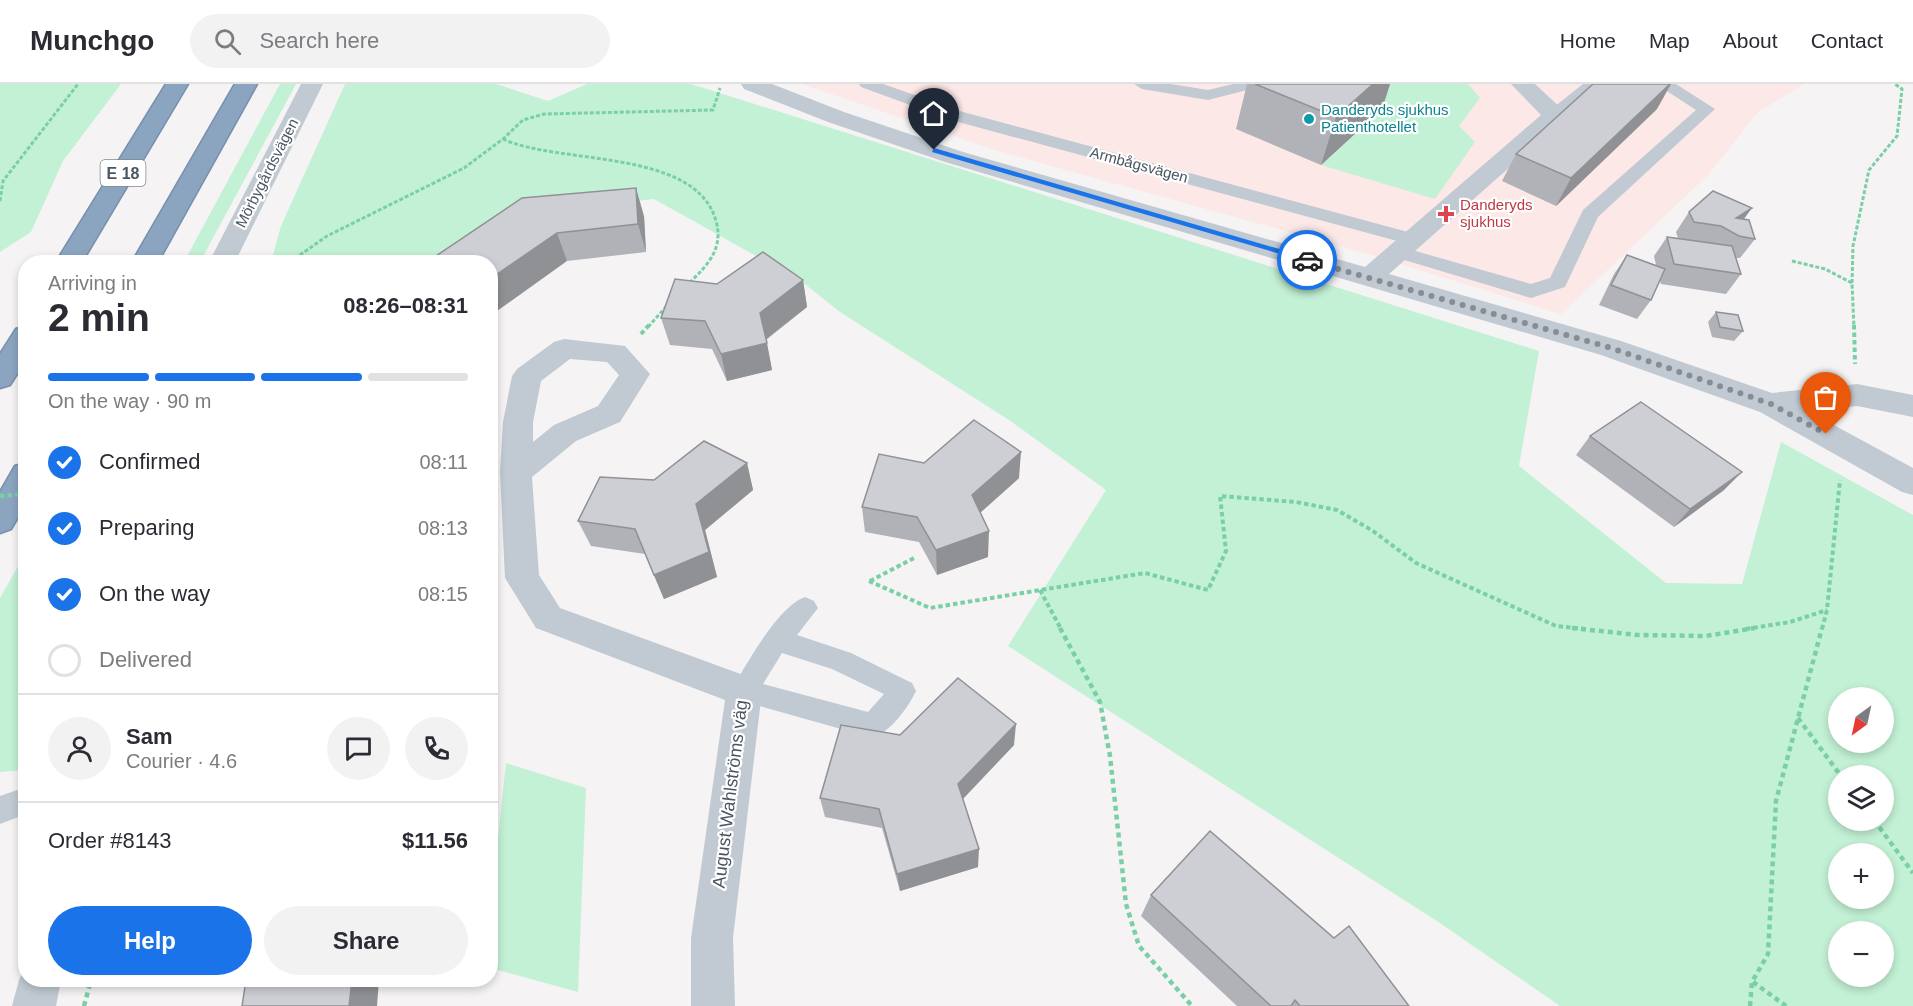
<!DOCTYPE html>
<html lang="en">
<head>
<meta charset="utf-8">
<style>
  body { margin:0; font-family:Arial,sans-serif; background:#f2f2f3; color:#2b2b33; height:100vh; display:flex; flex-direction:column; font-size:22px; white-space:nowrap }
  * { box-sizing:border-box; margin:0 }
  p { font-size:20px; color:#7c7c81 }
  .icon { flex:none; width:33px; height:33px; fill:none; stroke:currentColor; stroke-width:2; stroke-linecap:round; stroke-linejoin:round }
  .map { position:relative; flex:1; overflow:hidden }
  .drawer { position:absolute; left:18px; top:171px; width:480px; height:732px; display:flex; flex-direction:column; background:#fff; border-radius:24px; box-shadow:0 3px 9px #0003 }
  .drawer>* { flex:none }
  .needle { width:39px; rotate:213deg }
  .fabs { position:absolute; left:1828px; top:603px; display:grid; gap:12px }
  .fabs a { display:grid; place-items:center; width:66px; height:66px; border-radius:50%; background:#fff; box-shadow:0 3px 9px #0003; font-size:30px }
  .pin { position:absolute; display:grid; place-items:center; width:51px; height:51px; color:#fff; margin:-62px -26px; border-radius:50% 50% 50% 0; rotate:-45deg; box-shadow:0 0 6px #0007 }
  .pin .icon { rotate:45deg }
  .courier { position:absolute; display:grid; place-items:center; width:60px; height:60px; margin:-30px; border:4px solid #1a73e8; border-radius:50%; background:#fff; color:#222; box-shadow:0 2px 8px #0007 }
  .head em { font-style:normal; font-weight:800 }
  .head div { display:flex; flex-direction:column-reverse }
  .head { display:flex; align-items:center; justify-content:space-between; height:102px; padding:0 30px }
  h1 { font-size:39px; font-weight:800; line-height:45px }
  .bar { display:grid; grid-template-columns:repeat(4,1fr); gap:9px 6px; align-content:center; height:72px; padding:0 30px }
  .bar i { height:8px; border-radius:4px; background:#e1e1e2 }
  .bar .active { background:#1a73e8 }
  .bar p { grid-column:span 4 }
  .line { display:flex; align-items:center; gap:15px; padding:0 30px; border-top:2px solid #e1e1e2 }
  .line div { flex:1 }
  .round { display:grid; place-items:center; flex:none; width:63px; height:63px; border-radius:32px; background:#f2f2f3 }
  ol { padding:0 30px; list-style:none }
  li { display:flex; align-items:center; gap:18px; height:66px }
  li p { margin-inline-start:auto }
  li .icon { padding:6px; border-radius:50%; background:#1a73e8; color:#fff; stroke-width:4 }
  li:last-child { color:#7c7c81 }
  li i { width:33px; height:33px; border:3px solid #e1e1e2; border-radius:50% }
  .button { display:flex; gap:12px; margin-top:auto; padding:12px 30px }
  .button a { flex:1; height:69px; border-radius:36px; background:#1a73e8; color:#fff; font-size:24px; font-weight:800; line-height:69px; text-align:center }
  .button a+a { background:#f2f2f3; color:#2b2b33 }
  header { display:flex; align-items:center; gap:36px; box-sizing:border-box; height:84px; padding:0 30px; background:#fff; border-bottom:2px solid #e1e1e2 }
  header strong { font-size:28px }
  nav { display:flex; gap:33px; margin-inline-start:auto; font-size:21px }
  .search { width:420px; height:54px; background:#f2f2f3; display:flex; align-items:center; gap:15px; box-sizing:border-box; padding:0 21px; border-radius:33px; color:#7c7c81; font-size:22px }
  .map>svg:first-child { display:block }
</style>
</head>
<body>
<header>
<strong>Munchgo</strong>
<div class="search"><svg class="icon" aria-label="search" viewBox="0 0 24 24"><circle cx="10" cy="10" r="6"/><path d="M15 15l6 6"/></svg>Search here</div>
<nav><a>Home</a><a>Map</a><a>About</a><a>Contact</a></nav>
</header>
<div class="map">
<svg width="1913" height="922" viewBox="0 0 1913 922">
  <rect width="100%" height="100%" fill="#f5f3f3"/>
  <path fill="#fce8e6" d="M 802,0 L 1804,0 L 1757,29 L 1709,90 L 1561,230 L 1368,170 L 998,67 Z"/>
  <g fill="#c3f1d5" fill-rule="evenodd">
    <path d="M 0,0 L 121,0 L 63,77 L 31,148 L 0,168 Z"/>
    <path d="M 280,0 L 296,0 L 200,178 L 184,178 Z"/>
    <path d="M 345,0 L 496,0 L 548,17 L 587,0 L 691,0 L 1539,267 L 1519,382 L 1666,499 L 1742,500 L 1781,358 L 1913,431 L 1913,922 L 1560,922 L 1440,839 L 1008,562 L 1106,406 L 1009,336 L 840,228 L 801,197 L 654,115 L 524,129 L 448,178 L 271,178 L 281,142 ZM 1839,614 L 1884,614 L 1884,658 L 1839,658 ZM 1839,692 L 1884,692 L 1884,736 L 1839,736 ZM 1839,770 L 1884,770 L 1884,814 L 1839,814 ZM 1839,848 L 1884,848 L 1884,892 L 1839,892 Z"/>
    <path d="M 1380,0 L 1468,0 L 1480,14 L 1459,42 L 1475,58 L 1435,115 L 1321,81 L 1382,25 Z"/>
    <path d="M 25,470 L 25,686 L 0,688 L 0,514 Z"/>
    <path d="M 506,679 L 586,704 L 578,908 L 491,884 L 491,822 Z"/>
  </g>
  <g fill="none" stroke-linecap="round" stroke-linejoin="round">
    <defs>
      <g id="motorway">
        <path d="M 166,0 L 188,0 L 82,178 L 56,178 Z"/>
        <path d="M 235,0 L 257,0 L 158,178 L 132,178 Z"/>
        <path d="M 26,242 L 26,276 L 10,301 L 0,304 L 0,270 L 16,245 Z"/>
        <path d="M 26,379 L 26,420 L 11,445 L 0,449 L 0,408 L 15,382 Z"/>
      </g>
    </defs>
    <use href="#motorway" stroke="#7690ad" stroke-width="3"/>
    <g stroke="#7ad0a6" stroke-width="3" stroke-dasharray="4 2" stroke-linecap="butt">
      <path d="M 503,55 C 558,81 696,64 716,137 C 724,165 707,182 688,200"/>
      <path d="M 0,117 L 3,97 L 78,0"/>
      <path d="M 1792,177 L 1825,185 L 1852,199 L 1854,243"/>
      <path d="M 290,178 L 327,152 L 464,84 L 503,55 L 523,36 L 544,30 L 713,26 L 720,4"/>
      <path d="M 1852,199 L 1853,162 L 1869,86 L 1897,52 L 1902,5 L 1895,0"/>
      <path d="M 648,243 L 666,223"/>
    </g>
    <g stroke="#7ad0a6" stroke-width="4" stroke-dasharray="4.5 3" stroke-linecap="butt">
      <path d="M 1854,241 L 1855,280"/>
      <path d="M 641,250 L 649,241"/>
      <path d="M 869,497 L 930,524 L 1145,489 L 1208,506 L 1226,467 L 1220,412 L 1296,418 L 1337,426 L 1373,447 L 1416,479 L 1556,542 L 1586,545"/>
      <path d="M 870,497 L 916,473"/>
      <path d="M 1040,506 L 1061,545"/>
      <path d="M 1746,545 L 1790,538 L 1827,526"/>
      <path d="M 1822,545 L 1827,526 L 1840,396"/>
    </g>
    <g stroke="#7ad0a6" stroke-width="4.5" stroke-dasharray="5 4" stroke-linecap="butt">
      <path d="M 1060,544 L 1100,618 L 1110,672 L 1126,820 L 1139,862 L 1192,922"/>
      <path d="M 1572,544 L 1638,551 L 1706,552 L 1755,544"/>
      <path d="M 1798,634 L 1841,692"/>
      <path d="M 1874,736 L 1913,789"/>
      <path d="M 1753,898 L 1786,922"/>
      <path d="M 84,922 L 91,896"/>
      <path d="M 1750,922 L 1752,898 L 1768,870 L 1776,717 L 1822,544"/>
    </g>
    <g fill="#c1cad2" fill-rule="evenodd">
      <path d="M 859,0 L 883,0 L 963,28 L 1419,151 L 1421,155 L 1419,159 L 1412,161 L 951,36 L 861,3 Z"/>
      <path d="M 1134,0 L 1171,0 L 1208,6 L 1233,0 L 1261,0 L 1259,3 L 1208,16 L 1142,5 Z"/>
      <path d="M 1583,0 L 1601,0 L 1561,35 L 1549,35 L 1547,31 L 1549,27 Z"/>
      <path d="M 1656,0 L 1676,0 L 1715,25 L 1598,133 L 1565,203 L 1531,214 L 1391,172 L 1388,168 L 1391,164 L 1398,162 L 1531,200 L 1550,194 L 1583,126 L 1696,26 Z"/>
      <path d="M 805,513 L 814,517 L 818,524 L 797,551 L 851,569 L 912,599 L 916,607 C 908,624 890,648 873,654 L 735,615 L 731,607 L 735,599 C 750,575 778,523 805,513 ZM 782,569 L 832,585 L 884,610 L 868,628 L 763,600 Z"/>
      <path d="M 26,703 L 26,730 L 0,740 L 0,712 Z"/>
    </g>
    <g fill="#c1cad2" fill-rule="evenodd">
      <path d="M 741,0 L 772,0 L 844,28 L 963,68 L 1365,183 L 1541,31 L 1511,0 L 1535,0 L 1563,26 L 1567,31 L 1563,36 L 1389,190 L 1621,257 L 1772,309 L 1857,300 L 1913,311 L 1913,333 L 1857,322 L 1808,327 L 1913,384 L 1913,411 L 1902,408 L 1760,328 L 1601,271 L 945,78 L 828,38 L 744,5 Z"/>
      <path d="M 564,255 L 625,262 L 650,290 L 620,338 L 576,357 L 532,393 L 539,491 L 560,524 L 757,596 L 762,607 L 733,854 L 735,922 L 691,922 L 691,854 L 725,616 L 536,544 L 505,494 L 500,388 L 503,338 L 512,292 L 517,285 L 554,258 ZM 570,275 L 607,278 L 619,291 L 598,322 L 554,341 L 533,358 L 533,338 L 541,297 Z"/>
    </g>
    <g fill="#c1cad2" fill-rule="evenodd">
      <path d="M 301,0 L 323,0 L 235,178 L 209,178 Z"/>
      <path d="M 26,881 L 26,896 L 61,896 L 56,922 L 12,922 L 19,896 Z"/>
    </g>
    <use href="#motorway" fill="#8ba5c1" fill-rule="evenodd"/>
    <path stroke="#7ad0a6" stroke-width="4" stroke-dasharray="4.5 3" stroke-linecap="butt" d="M 0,412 L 26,410"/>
  </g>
  <g fill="#b0b2b7">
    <path d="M 1247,0 L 1390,0 L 1382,25 L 1321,81 L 1236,45 Z"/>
    <path d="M 1657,25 L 1556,122 L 1502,97 L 1516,70 Z"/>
    <path d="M 522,114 L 644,132 L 646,168 L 567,177 Z"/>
    <path d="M 1689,128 L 1743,135 L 1755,155 L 1740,174 L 1736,174 L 1741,190 L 1726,210 L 1661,200 L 1660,197 L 1651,216 L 1637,235 L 1599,221 L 1614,190 L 1627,171 L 1656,181 L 1654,172 L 1667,153 L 1678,154 L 1676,148 Z"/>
    <path d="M 803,196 L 807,223 L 766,256 L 772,286 L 727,297 L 712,265 L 670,261 L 661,234 L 717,200 Z"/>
    <path d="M 1716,228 L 1743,247 L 1734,257 L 1712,253 L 1708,238 Z"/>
    <path d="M 1590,352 L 1724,406 L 1674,443 L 1576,371 Z"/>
    <path d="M 747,379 L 753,406 L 705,446 L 717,493 L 664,515 L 645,470 L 591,462 L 578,437 L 654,396 Z"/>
    <path d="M 924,379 L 1019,394 L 980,429 L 988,473 L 937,491 L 919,458 L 865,448 L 862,423 Z"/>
    <path d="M 900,651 L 1014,661 L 963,715 L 978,783 L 900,807 L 882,744 L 825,733 L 820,714 Z"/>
    <path d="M 1151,811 L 1409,922 L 1237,922 L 1141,832 Z"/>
  </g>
  <g fill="#909195">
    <path d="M 1373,0 L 1390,0 L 1382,25 L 1321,81 L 1336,33 Z"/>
    <path d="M 1670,0 L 1671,0 L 1657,25 L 1556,122 L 1571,94 Z"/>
    <path d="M 636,104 L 644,132 L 646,168 L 638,140 Z"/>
    <path d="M 1752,124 L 1738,143 L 1736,134 Z"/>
    <path d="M 557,149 L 567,177 L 490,232 L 490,195 Z"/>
    <path d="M 803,196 L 807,223 L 765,256 L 760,229 Z"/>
    <path d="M 767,259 L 772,286 L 727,297 L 721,270 Z"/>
    <path d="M 1021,368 L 1019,394 L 971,437 L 972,411 Z"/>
    <path d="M 747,379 L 753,406 L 705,446 L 717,493 L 664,515 L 654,491 L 696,420 Z"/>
    <path d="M 1742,388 L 1724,406 L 1674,443 L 1690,425 Z"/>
    <path d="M 989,447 L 988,473 L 937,491 L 936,466 Z"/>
    <path d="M 1016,640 L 1014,661 L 958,720 L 958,700 Z"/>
    <path d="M 979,765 L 978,783 L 900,807 L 897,790 Z"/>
    <path d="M 352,896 L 379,896 L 377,922 L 349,922 Z"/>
  </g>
  <g fill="#cdcfd5" stroke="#909195" stroke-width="1.5">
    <path d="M 1255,0 L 1373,0 L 1336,33 Z"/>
    <path d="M 1593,0 L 1670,0 L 1571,94 L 1516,70 Z"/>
    <path d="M 636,104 L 638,140 L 557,149 L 490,195 L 490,178 L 427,178 L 522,114 Z"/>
    <path d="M 1713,107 L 1752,124 L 1736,134 L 1749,136 L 1755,155 L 1739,152 L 1721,142 L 1694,138 L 1689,128 Z"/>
    <path d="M 1667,153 L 1732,162 L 1741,190 L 1674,180 Z"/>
    <path d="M 763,168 L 803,196 L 760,229 L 767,259 L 721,270 L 705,237 L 661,234 L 675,195 L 717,200 Z"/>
    <path d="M 1627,171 L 1665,185 L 1651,216 L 1611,201 Z"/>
    <path d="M 1716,228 L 1738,231 L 1743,247 L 1720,243 Z"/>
    <path d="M 1641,318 L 1742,388 L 1690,425 L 1590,352 Z"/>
    <path d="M 974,336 L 1021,368 L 972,411 L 989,447 L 936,466 L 917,433 L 862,423 L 879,370 L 924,379 Z"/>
    <path d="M 704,357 L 747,379 L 696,420 L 709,468 L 654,491 L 635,445 L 578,437 L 600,393 L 654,396 Z"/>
    <path d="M 958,594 L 1016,640 L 958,700 L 979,765 L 897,790 L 879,725 L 820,714 L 841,641 L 900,651 Z"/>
    <path d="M 1210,747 L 1334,854 L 1349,842 L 1409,922 L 1300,922 L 1295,916 L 1291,922 L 1271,922 L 1151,811 Z"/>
    <path d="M 246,896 L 352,896 L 349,922 L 242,922 Z"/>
  </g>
  <path fill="#1a73e8" d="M 934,64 L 1310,174 L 1311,176 L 1304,177 L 932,68 Z"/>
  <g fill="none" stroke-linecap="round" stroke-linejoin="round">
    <path stroke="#868d94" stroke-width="6" stroke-dasharray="0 10.8" d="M 1307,176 L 1611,264 L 1771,320 L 1826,350"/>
  </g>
  <circle fill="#0f9aa8" stroke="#fff" stroke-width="2" cx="1309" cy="35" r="6"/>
  <path fill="#e0444e" stroke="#fff" stroke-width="2" d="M1443 121h6v6h6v6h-6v6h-6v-6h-6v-6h6z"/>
  <g text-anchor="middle" stroke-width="4.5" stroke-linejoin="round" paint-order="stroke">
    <g font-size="15" fill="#0d838f" stroke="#fff" text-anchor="start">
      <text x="1321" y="31">Danderyds sjukhus<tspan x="1321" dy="17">Patienthotellet</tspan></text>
    </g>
    <g font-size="15" fill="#4a5661" stroke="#fff">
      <text transform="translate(1139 81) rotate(15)" y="5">Armbågsvägen</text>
      <text transform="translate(267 89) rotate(-63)" y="5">Mörbygårdsvägen</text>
    </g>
    <g font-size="15" fill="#be3a42" stroke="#fff" text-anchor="start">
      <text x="1460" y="126">Danderyds<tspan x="1460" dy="17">sjukhus</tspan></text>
    </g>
    <rect fill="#fff" stroke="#808990" stroke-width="1.5" x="100.5" y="76" width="45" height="26" rx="4.5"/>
    <g font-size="16" font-weight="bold" fill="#4a5661">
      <text x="123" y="95">E 18</text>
    </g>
    <g font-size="18" fill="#4a5661" stroke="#fff">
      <text transform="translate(730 710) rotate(-83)" y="6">August Wahlströms väg</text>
    </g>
  </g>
</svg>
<div class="fabs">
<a><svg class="needle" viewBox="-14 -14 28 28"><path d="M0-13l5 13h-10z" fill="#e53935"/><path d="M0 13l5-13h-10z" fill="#7c7c81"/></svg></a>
<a><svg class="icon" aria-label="layers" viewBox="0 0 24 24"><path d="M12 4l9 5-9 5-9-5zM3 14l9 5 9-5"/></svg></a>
<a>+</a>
<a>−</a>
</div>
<div class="pin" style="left:1826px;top:350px;background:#ea580c"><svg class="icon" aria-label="bag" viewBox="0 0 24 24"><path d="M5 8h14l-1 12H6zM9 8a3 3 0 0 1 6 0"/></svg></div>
<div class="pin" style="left:934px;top:66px;background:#1f2937"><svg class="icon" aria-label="home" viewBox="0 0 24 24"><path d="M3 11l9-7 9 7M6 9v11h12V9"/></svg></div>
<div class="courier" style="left:1307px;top:176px"><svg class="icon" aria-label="car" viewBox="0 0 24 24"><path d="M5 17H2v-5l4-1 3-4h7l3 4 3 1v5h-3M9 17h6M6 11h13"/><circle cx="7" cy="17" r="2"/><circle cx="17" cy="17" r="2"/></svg></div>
<section class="drawer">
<div class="head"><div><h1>2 min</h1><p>Arriving in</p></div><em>08:26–08:31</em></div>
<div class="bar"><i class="active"></i><i class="active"></i><i class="active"></i><i></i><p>On the way · 90 m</p></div>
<ol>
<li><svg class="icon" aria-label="check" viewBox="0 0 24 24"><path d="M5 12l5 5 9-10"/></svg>Confirmed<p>08:11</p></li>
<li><svg class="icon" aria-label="check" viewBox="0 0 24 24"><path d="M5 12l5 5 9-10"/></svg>Preparing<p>08:13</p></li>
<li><svg class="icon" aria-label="check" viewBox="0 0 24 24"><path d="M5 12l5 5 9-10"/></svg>On the way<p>08:15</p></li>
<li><i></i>Delivered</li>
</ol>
<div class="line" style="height:108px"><a class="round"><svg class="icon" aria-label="person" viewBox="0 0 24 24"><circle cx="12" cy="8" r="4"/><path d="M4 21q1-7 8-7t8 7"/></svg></a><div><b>Sam</b><p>Courier · 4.6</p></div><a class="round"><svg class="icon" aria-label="chat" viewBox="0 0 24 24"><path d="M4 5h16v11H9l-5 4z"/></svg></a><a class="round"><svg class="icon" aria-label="phone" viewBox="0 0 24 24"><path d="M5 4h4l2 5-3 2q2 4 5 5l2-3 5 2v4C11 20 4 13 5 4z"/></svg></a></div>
<div class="line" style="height:78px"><div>Order #8143</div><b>$11.56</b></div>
<div class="button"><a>Help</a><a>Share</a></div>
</section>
</div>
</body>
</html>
